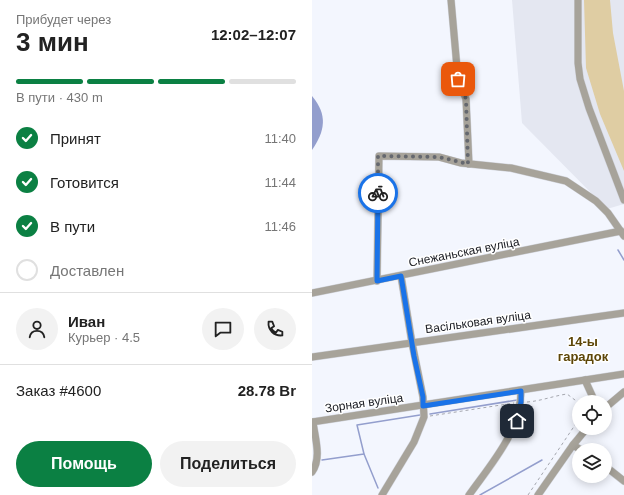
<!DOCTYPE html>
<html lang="ru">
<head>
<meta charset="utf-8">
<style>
  body { margin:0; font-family:Helvetica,sans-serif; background:#f2f2f2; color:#222; height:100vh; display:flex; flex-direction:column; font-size:15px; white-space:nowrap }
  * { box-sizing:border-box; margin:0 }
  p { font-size:13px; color:#767676 }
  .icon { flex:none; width:22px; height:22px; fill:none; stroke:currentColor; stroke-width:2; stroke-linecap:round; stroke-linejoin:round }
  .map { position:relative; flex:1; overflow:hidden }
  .panel { display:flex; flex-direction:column; background:#fff; width:312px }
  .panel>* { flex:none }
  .fabs { position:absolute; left:260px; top:395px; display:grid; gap:8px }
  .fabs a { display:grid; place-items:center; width:40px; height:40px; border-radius:50%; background:#fff; box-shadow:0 2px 10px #0003; font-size:20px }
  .pin { position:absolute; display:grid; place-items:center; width:34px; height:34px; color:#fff; margin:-17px; border-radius:8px; box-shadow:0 2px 6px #0006 }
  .courier { position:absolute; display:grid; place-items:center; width:40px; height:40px; margin:-20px; border:3px solid #1a73e8; border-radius:50%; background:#fff; color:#222; box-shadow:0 1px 5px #0007 }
  .summary em { font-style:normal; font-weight:700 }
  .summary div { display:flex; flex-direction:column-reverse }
  .summary { display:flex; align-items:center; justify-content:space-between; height:68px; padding:0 16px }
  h1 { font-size:26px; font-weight:700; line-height:30px }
  .bar { display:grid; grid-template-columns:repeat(4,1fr); gap:6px 4px; align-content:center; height:48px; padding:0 16px }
  .bar i { height:5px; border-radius:3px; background:#e0e0e0 }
  .bar .current { background:#0b8043 }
  .bar p { grid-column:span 4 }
  .line { display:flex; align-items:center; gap:10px; padding:0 16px; border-top:1px solid #e0e0e0 }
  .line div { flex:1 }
  .round { display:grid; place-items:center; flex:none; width:42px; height:42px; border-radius:21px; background:#f2f2f2 }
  ol { padding:0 16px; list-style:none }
  li { display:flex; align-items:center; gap:12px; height:44px }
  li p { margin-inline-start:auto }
  li .icon { padding:4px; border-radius:50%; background:#0b8043; color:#fff; stroke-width:4 }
  li:last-child { color:#767676 }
  li i { width:22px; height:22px; border:2px solid #e0e0e0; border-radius:50% }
  .primary-button { display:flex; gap:8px; margin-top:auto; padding:8px 16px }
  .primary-button a { flex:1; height:46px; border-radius:24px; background:#0b8043; color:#fff; font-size:16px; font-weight:700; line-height:46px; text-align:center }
  .primary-button a+a { background:#f2f2f2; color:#222 }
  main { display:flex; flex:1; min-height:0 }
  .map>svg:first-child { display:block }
</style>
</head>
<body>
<main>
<section class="panel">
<div class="summary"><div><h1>3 мин</h1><p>Прибудет через</p></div><em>12:02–12:07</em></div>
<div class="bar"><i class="current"></i><i class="current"></i><i class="current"></i><i></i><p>В пути · 430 m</p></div>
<ol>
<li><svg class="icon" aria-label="check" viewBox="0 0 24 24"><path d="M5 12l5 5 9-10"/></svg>Принят<p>11:40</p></li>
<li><svg class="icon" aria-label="check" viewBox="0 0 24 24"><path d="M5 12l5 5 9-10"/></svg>Готовится<p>11:44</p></li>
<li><svg class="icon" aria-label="check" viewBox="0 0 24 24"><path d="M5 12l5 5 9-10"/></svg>В пути<p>11:46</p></li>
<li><i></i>Доставлен</li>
</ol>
<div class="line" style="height:72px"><a class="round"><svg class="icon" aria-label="person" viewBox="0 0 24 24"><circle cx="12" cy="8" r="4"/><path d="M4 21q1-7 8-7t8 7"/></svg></a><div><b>Иван</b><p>Курьер · 4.5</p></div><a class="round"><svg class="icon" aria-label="chat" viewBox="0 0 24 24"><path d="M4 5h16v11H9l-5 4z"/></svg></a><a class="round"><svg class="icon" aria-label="phone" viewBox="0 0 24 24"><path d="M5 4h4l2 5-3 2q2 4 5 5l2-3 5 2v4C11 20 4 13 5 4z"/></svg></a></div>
<div class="line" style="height:52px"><div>Заказ #4600</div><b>28.78 Br</b></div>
<div class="primary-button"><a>Помощь</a><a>Поделиться</a></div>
</section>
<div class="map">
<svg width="312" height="495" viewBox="0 0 312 495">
  <rect width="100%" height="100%" fill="#f3f6fe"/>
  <path fill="#e4e7f1" d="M 200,0 L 312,0 L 312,204 L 295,209 L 210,123 Z"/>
  <path fill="#dfcda3" d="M 272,0 L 298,0 L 301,33 L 312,91 L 312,171 L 288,114 L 274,68 Z"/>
  <path fill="#939ecd" d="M 0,96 C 16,115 13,131 0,150 Z"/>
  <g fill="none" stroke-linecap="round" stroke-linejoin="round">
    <g stroke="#939ecd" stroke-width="1.5">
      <path d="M 306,250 L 312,260"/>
      <path d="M 118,414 L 205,400"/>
      <path d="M 10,460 L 52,454"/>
      <path d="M 66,488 L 52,454 L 45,425 L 108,415"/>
      <path d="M 168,495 L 230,460"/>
    </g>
    <defs>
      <g id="minor">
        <path d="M 139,0 L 146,79 L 154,99 L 157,164"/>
        <path d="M 266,0 L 266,63 L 268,79 L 277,108 L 312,200"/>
        <path d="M 65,281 L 67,156 L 127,157 L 149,163 L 199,168 L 254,181 L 284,201 L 296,213 L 312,236"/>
        <path d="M 0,293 L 309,231"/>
        <path d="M 0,357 L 312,313"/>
        <path d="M 273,380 L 283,402"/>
        <path d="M 293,408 L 312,392"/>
        <path d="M 0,422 L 312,374"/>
        <path d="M 261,445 L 269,450"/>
        <path d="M 293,466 L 312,481"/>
        <path d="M 0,472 C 10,458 3,438 1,422"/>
        <path d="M 70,495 L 102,442 L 112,417 L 111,397 L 100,343 L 89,276"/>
        <path d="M 157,495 C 179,464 209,431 209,391"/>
        <path d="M 226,495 L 261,445 L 275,428"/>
      </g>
    </defs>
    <use href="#minor" stroke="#d0d3db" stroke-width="8"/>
    <g stroke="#a5a7af" stroke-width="1" stroke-dasharray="3 3" stroke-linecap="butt">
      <path d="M 215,402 C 229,401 241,396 255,394 L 267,403"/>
      <path d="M 118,416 L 202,403"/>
      <path d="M 216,495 L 267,419"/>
    </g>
    <use href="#minor" stroke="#a7a39a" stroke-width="7"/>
  </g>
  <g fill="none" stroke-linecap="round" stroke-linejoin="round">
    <path stroke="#65686f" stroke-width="4" stroke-dasharray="0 7.2" d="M 66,193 L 66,156 L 127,157 L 156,164 L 154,99 L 146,79"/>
    <path stroke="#1a73e8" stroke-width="5" d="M 66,193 L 65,281 L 89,276 L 102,356 L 111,397 L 111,406 L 209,391 L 209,402 L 205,421"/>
  </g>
  <g text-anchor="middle" stroke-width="3" stroke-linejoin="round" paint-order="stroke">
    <g font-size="12" fill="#191b22" stroke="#fff">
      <text transform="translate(152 252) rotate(-11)" y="4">Снежаньская вуліца</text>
      <text transform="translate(166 322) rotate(-8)" y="4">Васільковая вуліца</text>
      <text transform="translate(52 403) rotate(-8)" y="4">Зорная вуліца</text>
    </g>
    <g font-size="13" font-weight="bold" fill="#5d4607" stroke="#fff">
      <text x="271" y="346">14-ы<tspan x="271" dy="15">гарадок</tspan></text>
    </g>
  </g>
</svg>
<div class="fabs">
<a><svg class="icon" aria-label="locate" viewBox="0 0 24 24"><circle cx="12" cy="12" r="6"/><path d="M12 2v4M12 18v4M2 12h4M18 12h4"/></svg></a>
<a><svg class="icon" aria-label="layers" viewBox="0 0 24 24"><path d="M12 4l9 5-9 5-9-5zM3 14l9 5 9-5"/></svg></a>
</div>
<div class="pin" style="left:146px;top:79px;background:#ea580c"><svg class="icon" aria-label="bag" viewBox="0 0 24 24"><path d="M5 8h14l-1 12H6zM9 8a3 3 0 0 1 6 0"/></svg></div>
<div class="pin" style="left:205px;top:421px;background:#1f2937"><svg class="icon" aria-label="home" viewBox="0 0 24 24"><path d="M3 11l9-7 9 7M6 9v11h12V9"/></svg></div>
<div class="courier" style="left:66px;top:193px"><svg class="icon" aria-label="bike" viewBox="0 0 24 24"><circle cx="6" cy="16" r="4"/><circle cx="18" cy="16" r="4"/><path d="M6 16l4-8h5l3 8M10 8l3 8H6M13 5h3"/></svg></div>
</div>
</main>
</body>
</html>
